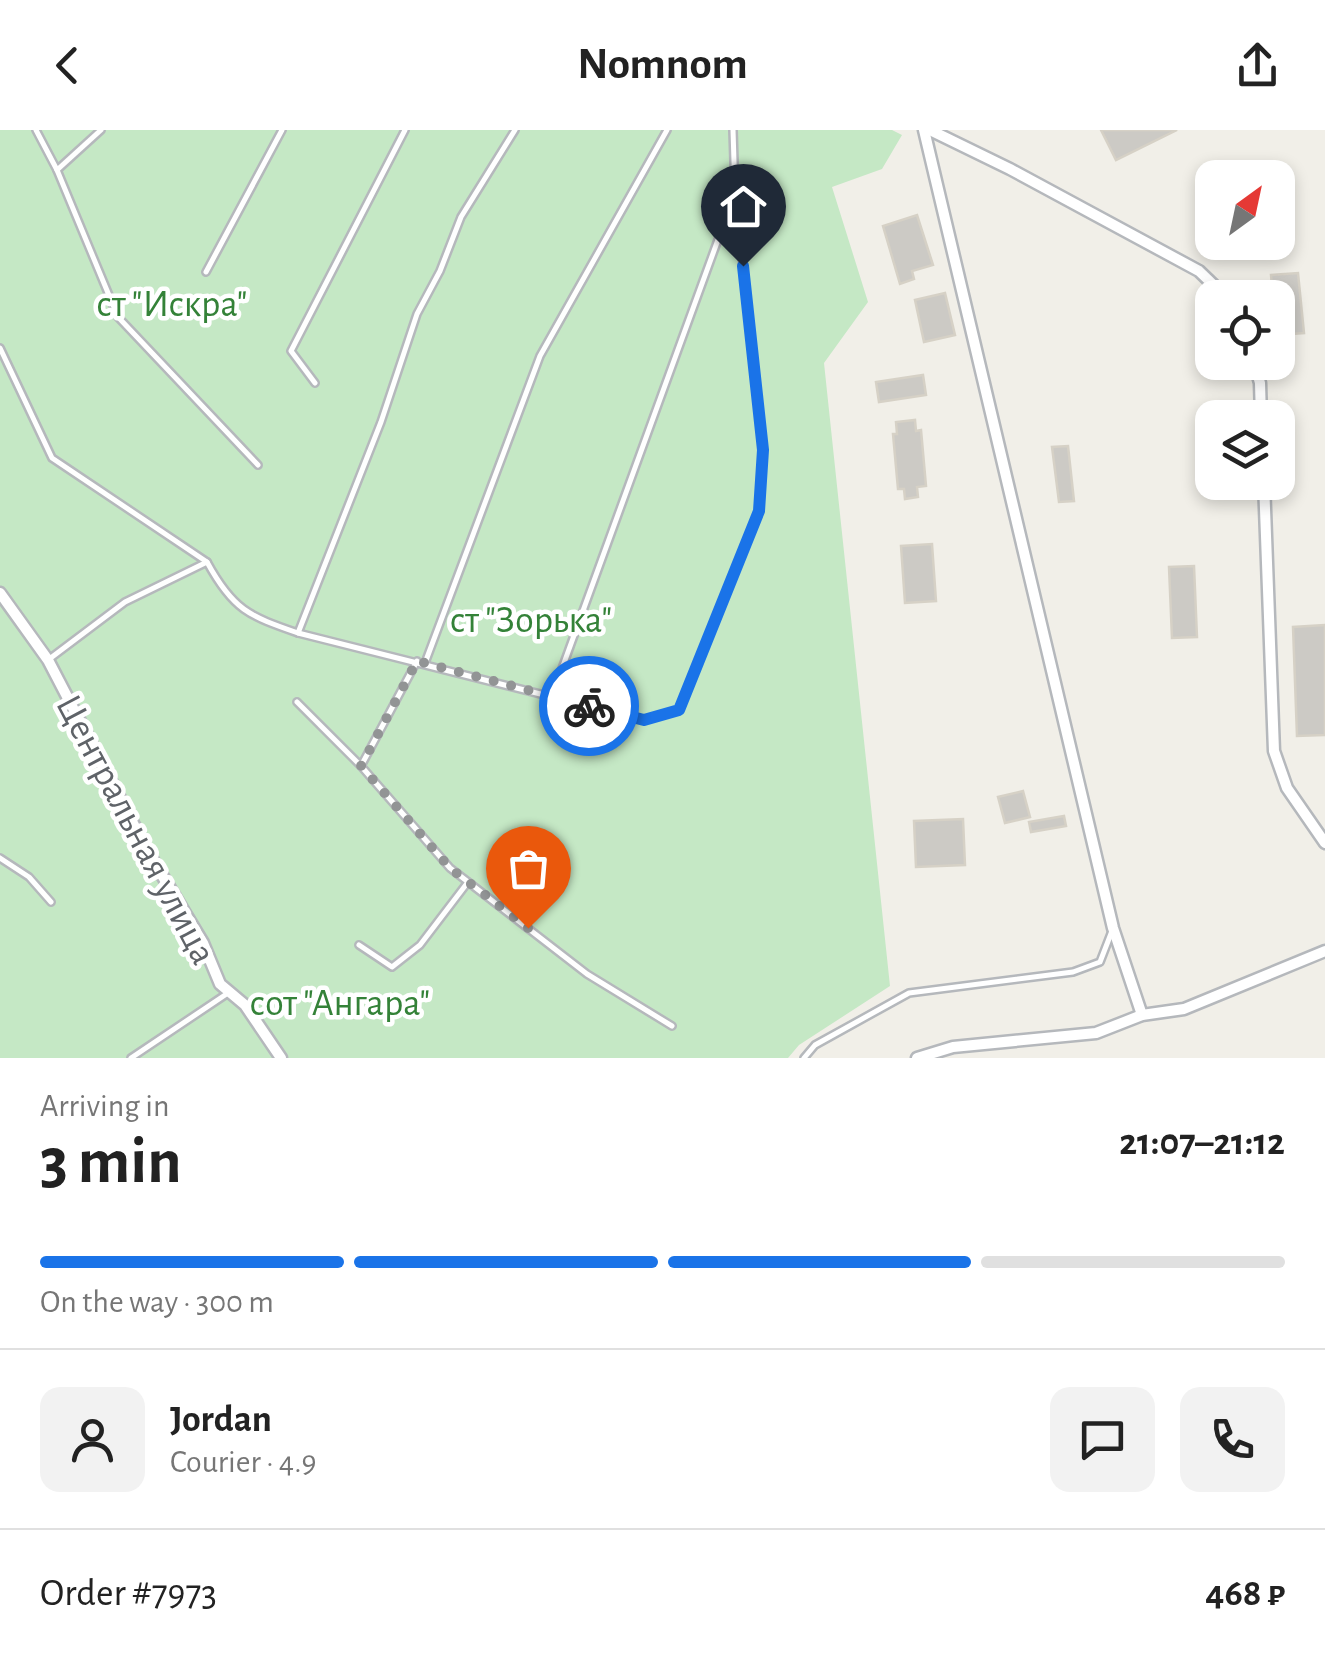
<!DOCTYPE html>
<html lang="en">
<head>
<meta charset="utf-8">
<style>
  body { margin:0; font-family:"Alegreya Sans",sans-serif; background:#f2f2f2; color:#222; height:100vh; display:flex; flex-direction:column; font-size:38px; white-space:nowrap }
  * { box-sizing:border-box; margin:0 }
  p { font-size:32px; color:#767676 }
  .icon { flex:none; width:55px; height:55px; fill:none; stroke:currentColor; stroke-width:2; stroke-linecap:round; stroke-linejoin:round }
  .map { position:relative; height:928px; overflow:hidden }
  .side { display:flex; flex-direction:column; background:#fff; flex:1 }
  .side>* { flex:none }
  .needle { width:65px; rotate:33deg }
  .tools { position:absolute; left:1195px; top:30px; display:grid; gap:20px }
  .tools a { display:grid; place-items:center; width:100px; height:100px; border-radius:20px; background:#fff; box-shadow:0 5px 15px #0003; font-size:50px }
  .pin { position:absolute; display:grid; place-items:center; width:85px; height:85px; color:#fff; margin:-102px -42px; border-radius:50% 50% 50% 0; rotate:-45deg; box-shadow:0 0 10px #0007 }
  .pin .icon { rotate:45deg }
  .courier { position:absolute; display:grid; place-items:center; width:100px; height:100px; margin:-50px; border:8px solid #1a73e8; border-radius:50%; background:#fff; color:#222; box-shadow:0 2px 12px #0007 }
  .headline em { font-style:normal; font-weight:600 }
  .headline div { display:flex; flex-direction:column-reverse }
  .headline { display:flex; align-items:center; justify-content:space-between; height:170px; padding:0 40px }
  h1 { font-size:65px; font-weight:600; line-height:75px }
  .bar { display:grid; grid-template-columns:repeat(4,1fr); gap:15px 10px; align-content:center; height:120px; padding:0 40px }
  .bar i { height:12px; border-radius:8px; background:#e0e0e0 }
  .bar .current { background:#1a73e8 }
  .bar p { grid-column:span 4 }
  .line { display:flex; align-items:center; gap:25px; padding:0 40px; border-top:2px solid #e0e0e0 }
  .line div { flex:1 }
  .round { display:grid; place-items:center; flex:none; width:105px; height:105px; border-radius:20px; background:#f2f2f2 }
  header { display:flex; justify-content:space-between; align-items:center; height:130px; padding:0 40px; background:#fff; font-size:45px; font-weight:600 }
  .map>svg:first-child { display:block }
</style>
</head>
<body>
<header><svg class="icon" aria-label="back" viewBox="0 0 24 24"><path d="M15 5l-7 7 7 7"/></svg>Nomnom<svg class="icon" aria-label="share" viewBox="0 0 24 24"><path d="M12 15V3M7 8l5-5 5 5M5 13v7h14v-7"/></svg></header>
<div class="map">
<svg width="1325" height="928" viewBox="0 0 1325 928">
  <rect width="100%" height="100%" fill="#f1efe8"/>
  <path fill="#c5e8c5" d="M 0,0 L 892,0 L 902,5 L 882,39 L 832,57 L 868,172 L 824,233 L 890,856 L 799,915 L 788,928 L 0,928 Z"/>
  <g fill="#cccac5" stroke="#d6d1c6" stroke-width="2.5">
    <path d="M 1101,0 L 1177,0 L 1116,30 Z"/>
    <path d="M 917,85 L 933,135 L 912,141 L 914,149 L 900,154 L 883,96 Z"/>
    <path d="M 1298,143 L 1304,203 L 1278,205 L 1278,168 L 1273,168 L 1271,145 Z"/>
    <path d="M 945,163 L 955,205 L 924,212 L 915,170 Z"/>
    <path d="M 923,245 L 926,265 L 879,272 L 876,252 Z"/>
    <path d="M 915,290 L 916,301 L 921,300 L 926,356 L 917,357 L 918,367 L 905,369 L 904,359 L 898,359 L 893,304 L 897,304 L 896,292 Z"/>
    <path d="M 1068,316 L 1074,371 L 1059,372 L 1052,317 Z"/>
    <path d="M 932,414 L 936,471 L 905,473 L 901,416 Z"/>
    <path d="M 1194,436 L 1197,507 L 1172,508 L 1169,437 Z"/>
    <path d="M 1325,495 L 1325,605 L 1297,606 L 1293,497 Z"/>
    <path d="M 1023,661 L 1030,687 L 1005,693 L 998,667 Z"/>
    <path d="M 1064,686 L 1066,696 L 1031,702 L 1029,692 Z"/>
    <path d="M 963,689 L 965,735 L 916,737 L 914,691 Z"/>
  </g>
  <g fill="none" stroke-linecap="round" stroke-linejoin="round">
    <defs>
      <g id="lane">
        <path d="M 36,0 L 57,40 L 118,187 L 258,335"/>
        <path d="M 57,40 L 101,0"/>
        <path d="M 206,142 L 282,0"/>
        <path d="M 0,218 L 52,328 L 207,432 C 233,480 249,486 298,503 L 644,590 L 679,580 L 759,381 L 763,320 L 735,63"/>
        <path d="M 315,253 L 291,221 L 405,0"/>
        <path d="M 298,503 L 381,292 L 417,184 L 440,141 L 461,87 L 515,0"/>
        <path d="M 48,530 L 125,472 L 207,432"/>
        <path d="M 417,531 L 361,636 L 450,738 L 587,844 L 672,896"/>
        <path d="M 425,533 L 540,226 L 667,0"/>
        <path d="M 552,566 L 735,63 L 733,0"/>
        <path d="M 297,572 L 361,636"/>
        <path d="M 0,728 L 29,747 L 51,772"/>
        <path d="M 359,815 L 392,837 L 420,815 L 468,752"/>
        <path d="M 131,928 L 228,863"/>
        <path d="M 804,928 L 815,915 L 909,863 L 1073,842 L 1100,832 L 1112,801"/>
      </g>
      <g id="street">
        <path d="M 924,0 L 1113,798 L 1142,885"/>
        <path d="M 930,0 L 1010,39 L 1199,141 L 1227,168"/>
        <path d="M 1254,232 L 1260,253 L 1261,288"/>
        <path d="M 1264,352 L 1274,621 L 1287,658 L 1325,713"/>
        <path d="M 0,463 L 48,530 L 148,722 L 203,813 L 220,854 L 245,875 L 281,928"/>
        <path d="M 917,928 L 953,917 L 1096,903 L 1142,885 L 1184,879 L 1325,821"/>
      </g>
    </defs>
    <use href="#lane" stroke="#b5b8bc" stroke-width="10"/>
    <use href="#street" stroke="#b5b8bc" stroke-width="15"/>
    <use href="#lane" stroke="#fff" stroke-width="5"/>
    <use href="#street" stroke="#fff" stroke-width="10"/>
  </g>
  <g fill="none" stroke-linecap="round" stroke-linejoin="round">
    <path stroke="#929495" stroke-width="10" stroke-dasharray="0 18" d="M 528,798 L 450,738 L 361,636 L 417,531 L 589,576"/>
    <path stroke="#1a73e8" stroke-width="12" d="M 589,576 L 644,590 L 679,580 L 759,381 L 763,320 L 743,136"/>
  </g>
  <g text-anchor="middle" stroke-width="9" stroke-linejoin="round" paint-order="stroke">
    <g font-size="38" fill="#348238" stroke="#fff">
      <text x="172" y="186">ст "Искра"</text>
      <text x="531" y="502">ст "Зорька"</text>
      <text x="340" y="885">сот "Ангара"</text>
    </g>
    <g font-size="38" fill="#5f6368" stroke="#fff">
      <text transform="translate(137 699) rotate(62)" y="13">Центральная улица</text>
    </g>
  </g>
</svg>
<div class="tools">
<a><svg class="needle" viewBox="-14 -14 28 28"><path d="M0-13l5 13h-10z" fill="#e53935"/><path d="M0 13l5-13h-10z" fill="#767676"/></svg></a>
<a><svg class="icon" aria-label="locate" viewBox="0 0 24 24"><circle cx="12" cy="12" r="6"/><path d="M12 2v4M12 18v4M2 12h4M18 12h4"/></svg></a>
<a><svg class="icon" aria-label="layers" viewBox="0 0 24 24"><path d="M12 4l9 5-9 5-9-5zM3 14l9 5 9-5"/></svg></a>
</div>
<div class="pin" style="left:528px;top:798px;background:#ea580c"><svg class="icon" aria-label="bag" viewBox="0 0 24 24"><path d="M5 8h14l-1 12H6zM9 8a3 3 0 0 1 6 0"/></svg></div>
<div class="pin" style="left:743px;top:136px;background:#1f2937"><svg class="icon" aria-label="home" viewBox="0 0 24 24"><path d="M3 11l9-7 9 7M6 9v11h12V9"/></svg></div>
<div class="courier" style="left:589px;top:576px"><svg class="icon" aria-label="bike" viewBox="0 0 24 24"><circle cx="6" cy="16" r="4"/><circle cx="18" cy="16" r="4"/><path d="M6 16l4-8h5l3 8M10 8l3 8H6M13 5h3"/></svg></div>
</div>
<section class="side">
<div class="headline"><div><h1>3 min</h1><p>Arriving in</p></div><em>21:07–21:12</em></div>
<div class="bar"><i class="current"></i><i class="current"></i><i class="current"></i><i></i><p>On the way · 300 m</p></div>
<div class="line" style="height:180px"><a class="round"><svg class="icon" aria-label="person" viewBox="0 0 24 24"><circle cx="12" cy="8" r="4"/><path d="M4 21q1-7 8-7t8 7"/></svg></a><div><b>Jordan</b><p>Courier · 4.9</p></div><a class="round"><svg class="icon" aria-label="chat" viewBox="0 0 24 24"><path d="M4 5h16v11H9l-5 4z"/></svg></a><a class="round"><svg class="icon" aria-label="phone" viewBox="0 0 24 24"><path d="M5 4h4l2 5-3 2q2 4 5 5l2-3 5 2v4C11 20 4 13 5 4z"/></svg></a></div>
<div class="line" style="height:130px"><div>Order #7973</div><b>468 ₽</b></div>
</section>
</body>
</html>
